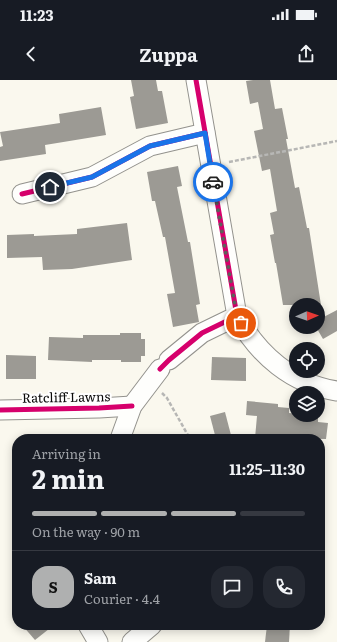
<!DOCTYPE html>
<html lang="en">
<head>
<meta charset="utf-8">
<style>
  body { margin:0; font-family:Literata,serif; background:#242831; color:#f1f3f6; height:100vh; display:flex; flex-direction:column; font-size:15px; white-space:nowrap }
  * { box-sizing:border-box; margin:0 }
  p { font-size:13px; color:#9ea1a6 }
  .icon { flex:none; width:22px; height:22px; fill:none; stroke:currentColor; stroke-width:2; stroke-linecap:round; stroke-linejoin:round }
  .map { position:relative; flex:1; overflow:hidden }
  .details { position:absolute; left:12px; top:354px; width:313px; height:196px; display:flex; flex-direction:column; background:#171b24; border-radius:16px; box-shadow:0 2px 10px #0003 }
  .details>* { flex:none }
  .needle { width:26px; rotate:88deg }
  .buttons { position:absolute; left:289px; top:218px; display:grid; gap:8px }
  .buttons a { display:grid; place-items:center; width:36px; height:36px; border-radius:50%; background:#171b24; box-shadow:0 2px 10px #0003; font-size:20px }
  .pin { position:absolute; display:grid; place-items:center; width:34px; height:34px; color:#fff; margin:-17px; border:2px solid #fff; border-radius:50%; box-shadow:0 1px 4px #0007 }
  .courier { position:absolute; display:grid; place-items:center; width:40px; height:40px; margin:-20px; border:3px solid #1a73e8; border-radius:50%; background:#fff; color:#222; box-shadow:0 1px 5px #0007 }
  .summary em { font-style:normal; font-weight:700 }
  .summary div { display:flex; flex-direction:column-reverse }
  .summary { display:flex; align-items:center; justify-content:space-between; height:68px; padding:0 20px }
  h1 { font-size:26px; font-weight:700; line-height:30px }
  .bar { display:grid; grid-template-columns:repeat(4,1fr); gap:6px 4px; align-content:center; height:48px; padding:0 20px }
  .bar i { height:5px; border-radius:3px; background:#363941 }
  .bar .selected { background:#afb0b0 }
  .bar p { grid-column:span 4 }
  .line { display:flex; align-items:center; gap:10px; padding:0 20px; border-top:1px solid #363941 }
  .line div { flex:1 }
  .round { display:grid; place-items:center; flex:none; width:42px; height:42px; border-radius:16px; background:#242831 }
  .status { display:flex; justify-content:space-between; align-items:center; height:28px; padding:0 20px; background:#171b24; direction:ltr }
  .status svg { height:11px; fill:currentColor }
  header { display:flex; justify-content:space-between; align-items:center; height:52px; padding:0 20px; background:#171b24; font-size:18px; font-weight:700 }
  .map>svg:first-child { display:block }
</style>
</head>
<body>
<div class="status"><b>11:23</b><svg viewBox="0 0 49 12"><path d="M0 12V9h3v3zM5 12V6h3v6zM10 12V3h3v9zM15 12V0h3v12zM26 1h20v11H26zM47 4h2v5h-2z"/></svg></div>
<header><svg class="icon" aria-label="back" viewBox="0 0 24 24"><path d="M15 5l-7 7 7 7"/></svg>Zuppa<svg class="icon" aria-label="share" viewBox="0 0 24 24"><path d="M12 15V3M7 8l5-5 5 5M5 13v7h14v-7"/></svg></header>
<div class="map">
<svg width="337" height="562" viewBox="0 0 337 562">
  <rect width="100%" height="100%" fill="#faf8ee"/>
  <g fill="#9c9a94">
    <path d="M 131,0 L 156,0 L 158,11 L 162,11 L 168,43 L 136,49 L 130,17 L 134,16 Z"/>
    <path d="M 253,0 L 270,0 L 275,29 L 282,28 L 288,59 L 286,59 L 295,108 L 299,107 L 307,148 L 309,148 L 321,225 L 283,225 L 276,183 L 275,183 L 270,155 L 274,154 L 270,133 L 277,131 L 270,89 L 262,91 L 254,51 L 263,49 L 258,22 L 250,24 L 246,1 Z"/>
    <path d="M 101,27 L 106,55 L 45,65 L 46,74 L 0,81 L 0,67 L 3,66 L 0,52 L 60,43 L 59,34 Z"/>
    <path d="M 178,86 L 182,106 L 177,107 L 188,162 L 190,162 L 200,224 L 196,225 L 199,242 L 173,247 L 167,214 L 175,213 L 165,157 L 163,157 L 155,121 L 152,121 L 147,92 Z"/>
    <path d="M 127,143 L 132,180 L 72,189 L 43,190 L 42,177 L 7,178 L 7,155 L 34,154 L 34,156 L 77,154 L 77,149 Z"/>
    <path d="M 337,230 L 337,251 L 323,259 L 316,247 L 318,247 L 318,240 Z"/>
    <path d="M 120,253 L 141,253 L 141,259 L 145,259 L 145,276 L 141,276 L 141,282 L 121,282 L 121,280 L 92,280 L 92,282 L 48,280 L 49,257 L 83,258 L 83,255 L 120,255 Z"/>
    <path d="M 6,275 L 36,276 L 36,299 L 6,299 Z"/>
    <path d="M 212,277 L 246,278 L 246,301 L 211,300 Z"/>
    <path d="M 247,321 L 278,324 L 278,327 L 289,328 L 289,333 L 318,336 L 318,342 L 328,343 L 326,359 L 255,358 L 257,336 L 246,335 Z"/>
    <path d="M 225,332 L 232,359 L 216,359 L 210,336 Z"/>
    <path d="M 22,545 L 54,545 L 35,560 Z"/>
    <path d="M 267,545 L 290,545 L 289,562 L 265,562 Z"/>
  </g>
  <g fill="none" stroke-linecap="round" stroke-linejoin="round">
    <defs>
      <g id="minor">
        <path d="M 22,114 L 92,97 L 150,66 L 205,53"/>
        <path d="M 237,236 C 258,275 292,304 337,311"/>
        <path d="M 169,280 L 202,253 L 237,236 L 196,0"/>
        <path d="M 0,330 L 99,328 L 132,326"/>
        <path d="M 120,359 L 132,326 L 160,289"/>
        <path d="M 88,545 L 98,562"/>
        <path d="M 132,562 L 152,545"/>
      </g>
    </defs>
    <use href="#minor" stroke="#93928d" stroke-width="21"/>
    <g stroke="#b7b7b5" stroke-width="2.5" stroke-dasharray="4 2" stroke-linecap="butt">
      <path d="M 229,82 L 337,61"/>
      <path d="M 162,313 L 167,318 L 190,359"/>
    </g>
    <use href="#minor" stroke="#fefefc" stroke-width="19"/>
    <defs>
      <g id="cycleway">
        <path d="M 22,114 L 92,97 L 150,66 L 205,53"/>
        <path d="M 160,289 L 169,280 L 202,253 L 237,236 L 196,0"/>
        <path d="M 0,330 L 99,328 L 132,326"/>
      </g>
    </defs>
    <use href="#cycleway" stroke="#fff" stroke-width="8"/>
    <use href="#cycleway" stroke="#d6006c" stroke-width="5"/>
  </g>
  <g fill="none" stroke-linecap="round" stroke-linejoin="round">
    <path stroke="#5f5e5a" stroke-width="4" stroke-dasharray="0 7.2" d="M 213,102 L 237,236 L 241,243"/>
    <path stroke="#1a73e8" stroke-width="5" d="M 50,107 L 92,97 L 150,66 L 205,53 L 213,102"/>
  </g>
  <g text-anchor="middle" stroke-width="4" stroke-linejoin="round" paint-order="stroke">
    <g font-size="13" fill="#0b0b0b" stroke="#fff">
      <text transform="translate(66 317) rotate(-1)" y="5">Ratcliff Lawns</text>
    </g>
  </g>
</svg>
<div class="buttons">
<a><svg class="needle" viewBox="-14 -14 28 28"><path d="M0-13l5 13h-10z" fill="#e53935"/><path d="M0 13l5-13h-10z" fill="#9ea1a6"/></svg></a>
<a><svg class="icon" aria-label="locate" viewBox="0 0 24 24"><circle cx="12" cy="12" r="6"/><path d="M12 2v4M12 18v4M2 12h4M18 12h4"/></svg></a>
<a><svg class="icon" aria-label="layers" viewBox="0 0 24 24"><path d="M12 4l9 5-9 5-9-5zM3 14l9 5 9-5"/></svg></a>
</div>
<div class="pin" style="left:241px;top:243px;background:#ea580c"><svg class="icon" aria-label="bag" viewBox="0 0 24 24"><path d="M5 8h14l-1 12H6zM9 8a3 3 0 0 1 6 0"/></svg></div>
<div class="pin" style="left:50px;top:107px;background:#1f2937"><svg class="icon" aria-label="home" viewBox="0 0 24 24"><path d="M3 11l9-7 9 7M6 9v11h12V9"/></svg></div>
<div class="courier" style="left:213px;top:102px"><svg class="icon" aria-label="car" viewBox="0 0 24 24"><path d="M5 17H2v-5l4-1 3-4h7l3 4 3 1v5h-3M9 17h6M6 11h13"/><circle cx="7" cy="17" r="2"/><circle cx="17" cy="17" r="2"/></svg></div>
<section class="details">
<div class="summary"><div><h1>2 min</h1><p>Arriving in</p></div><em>11:25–11:30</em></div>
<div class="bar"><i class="selected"></i><i class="selected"></i><i class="selected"></i><i></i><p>On the way · 90 m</p></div>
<div class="line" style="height:72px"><b class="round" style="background:#afb0b0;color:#111">S</b><div><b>Sam</b><p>Courier · 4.4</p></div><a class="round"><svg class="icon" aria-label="chat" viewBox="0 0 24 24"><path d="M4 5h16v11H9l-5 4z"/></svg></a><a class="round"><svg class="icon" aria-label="phone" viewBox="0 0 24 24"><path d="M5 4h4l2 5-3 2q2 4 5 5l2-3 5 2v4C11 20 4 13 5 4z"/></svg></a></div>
</section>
</div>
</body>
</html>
